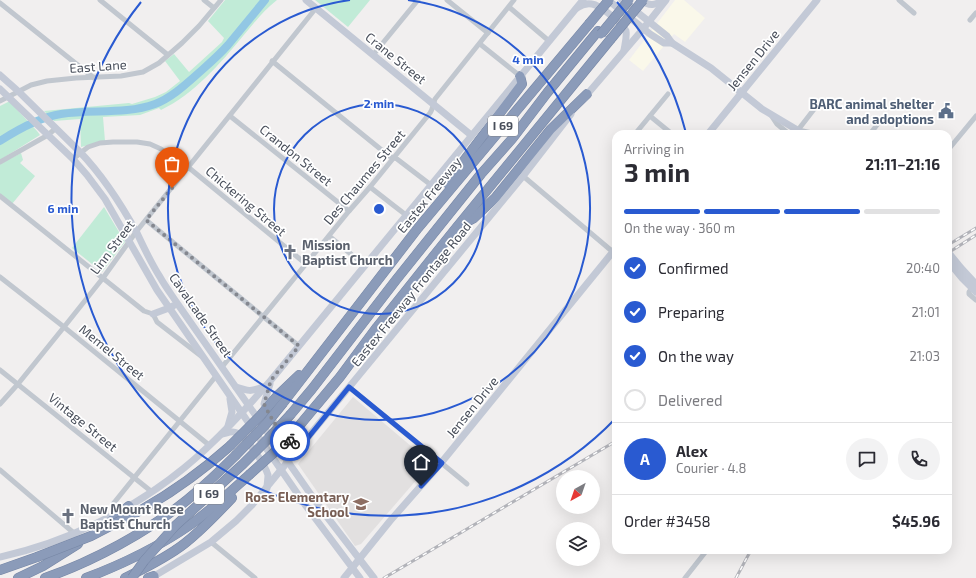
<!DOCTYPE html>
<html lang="en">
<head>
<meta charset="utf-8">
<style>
  body { margin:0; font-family:"Exo 2",sans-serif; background:#f2f2f3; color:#2b2b33; height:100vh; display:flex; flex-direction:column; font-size:15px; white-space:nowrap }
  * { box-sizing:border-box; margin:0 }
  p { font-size:13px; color:#7c7c81 }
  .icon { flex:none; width:22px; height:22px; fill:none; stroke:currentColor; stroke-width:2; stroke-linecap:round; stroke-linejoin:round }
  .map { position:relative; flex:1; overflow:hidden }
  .details { position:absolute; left:612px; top:130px; width:340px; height:424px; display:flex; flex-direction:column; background:#fff; border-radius:12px; box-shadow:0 4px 16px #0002 }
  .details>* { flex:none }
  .needle { width:26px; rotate:220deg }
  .fabs { position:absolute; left:556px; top:470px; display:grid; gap:8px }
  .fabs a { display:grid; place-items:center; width:44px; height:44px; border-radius:50%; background:#fff; box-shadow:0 4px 16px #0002; font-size:20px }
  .pin { position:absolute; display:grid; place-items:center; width:34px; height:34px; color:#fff; margin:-41px -17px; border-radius:50% 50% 50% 0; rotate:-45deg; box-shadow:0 0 4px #0007 }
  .pin .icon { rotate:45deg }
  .courier { position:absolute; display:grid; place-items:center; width:40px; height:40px; margin:-20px; border:3px solid #295ad1; border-radius:50%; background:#fff; color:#222; box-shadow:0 1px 5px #0007 }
  .summary em { font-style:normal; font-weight:700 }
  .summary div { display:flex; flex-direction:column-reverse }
  .summary { display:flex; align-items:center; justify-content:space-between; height:68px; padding:0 12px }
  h1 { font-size:26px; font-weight:700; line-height:30px }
  .bar { display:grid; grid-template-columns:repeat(4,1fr); gap:6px 4px; align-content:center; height:48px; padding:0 12px }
  .bar i { height:5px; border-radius:3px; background:#e1e1e2 }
  .bar .selected { background:#295ad1 }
  .bar p { grid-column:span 4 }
  .line { display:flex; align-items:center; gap:10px; padding:0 12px; border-top:1px solid #e1e1e2 }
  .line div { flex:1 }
  .round { display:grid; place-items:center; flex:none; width:42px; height:42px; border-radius:21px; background:#f2f2f3 }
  ol { padding:0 12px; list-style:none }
  li { display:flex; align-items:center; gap:12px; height:44px }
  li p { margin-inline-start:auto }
  li .icon { padding:4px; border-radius:50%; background:#295ad1; color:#fff; stroke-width:4 }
  li:last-child { color:#7c7c81 }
  li i { width:22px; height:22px; border:2px solid #e1e1e2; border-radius:50% }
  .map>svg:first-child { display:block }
</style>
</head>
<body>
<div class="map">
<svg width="976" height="578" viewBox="0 0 976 578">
  <rect width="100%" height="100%" fill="#f1efef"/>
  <path fill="#faf8ea" d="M 675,0 L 684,0 L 705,18 L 685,42 L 674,34 L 643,71 L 629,60 Z"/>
  <path fill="#e2e0e0" d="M 353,397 L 431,463 L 361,544 L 355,546 L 298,464 Z"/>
  <g fill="#c1ebd7">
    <path d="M 225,0 L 277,0 C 264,10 254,23 243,36 C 220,64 194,94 161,110 L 159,108 L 140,115 L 103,117 L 105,141 L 81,147 L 80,119 L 54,121 L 44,111 L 129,103 L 132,104 L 155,97 L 166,92 L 180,81 L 165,61 L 174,54 L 189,72 L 222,42 L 224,38 L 208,21 Z"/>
    <path d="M 315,0 L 370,0 L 348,27 Z"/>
    <path d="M 8,102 L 10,102 L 37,131 L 40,135 L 0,160 L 0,106 Z"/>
    <path d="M 21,153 L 23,160 L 20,163 L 35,176 L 12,204 L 0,194 L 0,164 Z"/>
    <path d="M 104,207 L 125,242 L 102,272 L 72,248 Z"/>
  </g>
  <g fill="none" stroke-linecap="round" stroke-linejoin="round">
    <path stroke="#92c7e4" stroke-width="8" d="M 0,141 C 17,130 40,117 61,114 C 92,109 125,115 155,104 C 173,97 187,83 202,70 C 211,62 220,54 228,45 L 265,0"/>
    <defs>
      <g id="highway">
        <path d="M 447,183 L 522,84 L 520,76"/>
        <path d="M 459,226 L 474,218 L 496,197 L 551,129 L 587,94"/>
        <path d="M 278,395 L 299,375"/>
        <path d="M 283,403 L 418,228 L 589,24"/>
        <path d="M 291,414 L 312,389 L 396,280 L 481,174 L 512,139 L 547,93 L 598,31"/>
        <path d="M 299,426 L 340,377 L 377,327 L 456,228 L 610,40"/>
        <path d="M 141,510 C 173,492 202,471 230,446"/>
        <path d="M 102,528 L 129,506"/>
        <path d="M 0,570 L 37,557"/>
        <path d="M 18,578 L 43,566 L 78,544"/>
        <path d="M 45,578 C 94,561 147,532 187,500 C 204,486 220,471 235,456"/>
        <path d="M 86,578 C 123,564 158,547 190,525 C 211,510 230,492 249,475"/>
        <path d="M 125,578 C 145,568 166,558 184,544 C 202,530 217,514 232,498"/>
        <path d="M 148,578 L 154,576"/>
      </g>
    </defs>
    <use href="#highway" stroke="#7686a5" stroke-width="10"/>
    <g stroke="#c1c7cf" stroke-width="5">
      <path d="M 100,0 L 168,55"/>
      <path d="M 204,0 L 214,8"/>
      <path d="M 447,0 L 488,33"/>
      <path d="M 899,0 L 914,13"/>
      <path d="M 0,3 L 94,78"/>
      <path d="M 509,7 L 549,41"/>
      <path d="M 970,20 L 976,13"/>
      <path d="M 480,44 L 520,76"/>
      <path d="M 373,55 L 418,0"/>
      <path d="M 272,61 L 389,156 L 397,159 L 431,185"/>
      <path d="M 0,101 L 31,85 L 47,81 L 76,78 L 121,76 L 143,72 L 159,63 L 182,43 L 199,26 L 221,0"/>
      <path d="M 815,108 L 798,130 L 817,134"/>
      <path d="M 771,115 L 777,124 L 789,134"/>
      <path d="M 230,116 L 349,211"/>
      <path d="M 650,116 L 672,134"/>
      <path d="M 635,134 L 668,94"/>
      <path d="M 870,134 L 880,121"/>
      <path d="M 948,150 L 976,116"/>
      <path d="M 73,159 L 88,147 L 100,143 L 113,142 L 137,142 L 150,144 L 161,149 L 188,167 L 306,264"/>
      <path d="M 0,162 L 48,135 L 56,128"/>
      <path d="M 523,176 L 613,252"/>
      <path d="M 370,187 L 393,205 L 406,215"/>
      <path d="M 0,196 L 144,311 L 153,314 L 157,322 L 201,356"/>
      <path d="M 146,220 L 299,346"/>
      <path d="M 329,236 L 352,255 L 365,265"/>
      <path d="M 0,277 L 64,327 L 209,445"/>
      <path d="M 974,285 L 969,292 L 969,294 L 976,300"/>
      <path d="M 222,367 L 349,211 L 370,187 L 430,113 C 433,109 433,104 435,99 L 514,0"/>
      <path d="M 0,370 L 152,492"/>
      <path d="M 349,387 L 467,484"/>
      <path d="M 0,404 L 18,384 L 64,327 L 103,278 L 136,232 L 316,8"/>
      <path d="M 0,470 L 75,534"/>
      <path d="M 113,504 L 216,376"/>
      <path d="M 211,542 L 255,578"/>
      <path d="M 685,578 L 707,550"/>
    </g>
    <g stroke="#c3c9d6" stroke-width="7">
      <path d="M 306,0 L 471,135"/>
      <path d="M 608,0 L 650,34 L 664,43 L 672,43 L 711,68 L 762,109 L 804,134"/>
      <path d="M 622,0 L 667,36 L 672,43"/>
      <path d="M 641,0 C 650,7 655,5 664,0"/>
      <path d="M 577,8 C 581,5 586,3 592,4 C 600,5 623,24 626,31 C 627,37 625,44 624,50"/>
      <path d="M 0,75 L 18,91 L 80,152 C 103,176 121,204 137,233 C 144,248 151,263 160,277 C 165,286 171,294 177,303 L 321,509 L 374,578"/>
      <path d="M 0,89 L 73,159 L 87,175 L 105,199 L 157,290 L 306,506 L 360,578"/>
      <path d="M 584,98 L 643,29 L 666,0"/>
      <path d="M 708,134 L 817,0"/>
      <path d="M 153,314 L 169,308 L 173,306"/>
      <path d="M 270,384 L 264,404 C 269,414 284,444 296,443 C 299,443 303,441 306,440"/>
      <path d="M 236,387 C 248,391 251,392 263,387"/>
      <path d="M 228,426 L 232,412 L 230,399"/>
      <path d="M 222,434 C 228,433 232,430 237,433 C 247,437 265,465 268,475 C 268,479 267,484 267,488"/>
      <path d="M 0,557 C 65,543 133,510 184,468 C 216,442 244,411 271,380 L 583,0"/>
      <path d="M 151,578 L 211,542 L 236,521 L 252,505 L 523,176 L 571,114"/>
      <path d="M 344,578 L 390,521 L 441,463 L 616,248"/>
    </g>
    <use href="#highway" stroke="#8b9bb9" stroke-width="9"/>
    <defs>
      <g id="rail">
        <path d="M 948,245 L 976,228"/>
        <path d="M 948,253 L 976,235"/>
        <path d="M 384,578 L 616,441"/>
        <path d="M 736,578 L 751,550"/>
      </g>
    </defs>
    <use href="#rail" stroke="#b2b3b9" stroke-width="3"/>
    <use href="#rail" stroke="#fff" stroke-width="1.5" stroke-dasharray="4.5" stroke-linecap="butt"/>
    <defs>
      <g id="highway-bridge">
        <path d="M 589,24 L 609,0"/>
        <path d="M 601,34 L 629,0"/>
        <path d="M 610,40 L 643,0"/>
        <path d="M 230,446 L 260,416 L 278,395"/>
        <path d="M 235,456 L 266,424 L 283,403"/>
        <path d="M 249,475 L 278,449 L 299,426"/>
        <path d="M 37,557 L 91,536 L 141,510"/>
        <path d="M 132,578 L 144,561 L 175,526 L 243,464 L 268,439 L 291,414"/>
      </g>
    </defs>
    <use href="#highway-bridge" stroke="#7686a5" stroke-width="10" stroke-linecap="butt"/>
    <g stroke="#c3c9d6" stroke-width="7">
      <path d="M 948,252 L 961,268 L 976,284"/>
      <path d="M 948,261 L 962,278 L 976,292"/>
    </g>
    <use href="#highway-bridge" stroke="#8b9bb9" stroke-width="9"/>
  </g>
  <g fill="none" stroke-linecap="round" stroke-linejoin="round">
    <path stroke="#84878f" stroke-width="4" stroke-dasharray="0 7.2" d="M 172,188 L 146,220 L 299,346 L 271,380 L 264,404 C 271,418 278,431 290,441"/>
    <path stroke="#295ad1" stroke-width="5" d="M 290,441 L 296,443 L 307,439 L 349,387 L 442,463 L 421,486"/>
  </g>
  <g fill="none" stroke="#295ad1" stroke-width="2">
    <circle cx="379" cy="209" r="105"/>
    <path d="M408 0A211 211 0 1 1 350 0"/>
    <path d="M616 418A316 316 0 0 1 141 2M617 2A316 316 0 0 1 686 133"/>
  </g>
  <defs>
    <symbol id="civic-bare" viewBox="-9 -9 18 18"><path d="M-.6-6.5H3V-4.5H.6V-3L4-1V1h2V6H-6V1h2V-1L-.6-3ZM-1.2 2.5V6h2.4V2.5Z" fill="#5c6f8a" stroke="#fff" stroke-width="2.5" paint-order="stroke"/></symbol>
    <symbol id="church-bare" viewBox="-9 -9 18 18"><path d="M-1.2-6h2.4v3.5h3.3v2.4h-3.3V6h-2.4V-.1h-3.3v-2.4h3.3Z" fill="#6b7280" stroke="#fff" stroke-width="2.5" paint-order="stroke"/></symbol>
    <symbol id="school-bare" viewBox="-9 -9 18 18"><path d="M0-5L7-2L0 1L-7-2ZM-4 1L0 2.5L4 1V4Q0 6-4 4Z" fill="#8d6e63" stroke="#fff" stroke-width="2.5" paint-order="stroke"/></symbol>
  </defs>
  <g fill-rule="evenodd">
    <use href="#civic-bare" x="935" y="100" width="22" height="22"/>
    <use href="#church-bare" x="279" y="241" width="22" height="22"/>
    <use href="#school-bare" x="350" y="493" width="22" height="22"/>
    <use href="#church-bare" x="57" y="505" width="22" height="22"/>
  </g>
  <g text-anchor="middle" stroke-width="3.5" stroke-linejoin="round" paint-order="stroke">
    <g fill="#fff" stroke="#80848c" stroke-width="1">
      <rect x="488" y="116" width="30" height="20" rx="3"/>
      <rect x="194" y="484" width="30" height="20" rx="3"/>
    </g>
    <g font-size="12" font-weight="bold" fill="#494f5b">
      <text x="503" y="130">I 69</text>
      <text x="209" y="498">I 69</text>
    </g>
    <g font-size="13" fill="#494f5b" stroke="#fff">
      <text transform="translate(396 58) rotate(39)" y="5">Crane Street</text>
      <text transform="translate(753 60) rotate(-51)" y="5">Jensen Drive</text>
      <text transform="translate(98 66) rotate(-4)" y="5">East Lane</text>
      <text transform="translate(296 155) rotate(39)" y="5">Crandon Street</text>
      <text transform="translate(364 177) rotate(-50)" y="5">Des Chaumes Street</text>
      <text transform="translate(429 195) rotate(-51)" y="5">Eastex Freeway</text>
      <text transform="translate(246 201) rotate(40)" y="5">Chickering Street</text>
      <text transform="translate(112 247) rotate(-53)" y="5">Linn Street</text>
      <text transform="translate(411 294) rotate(-51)" y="5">Eastex Freeway Frontage Road</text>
      <text transform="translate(201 315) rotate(55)" y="5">Cavalcade Street</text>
      <text transform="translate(112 352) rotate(39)" y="5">Memel Street</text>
      <text transform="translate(472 407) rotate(-51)" y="5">Jensen Drive</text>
      <text transform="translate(83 422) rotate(39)" y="5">Vintage Street</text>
    </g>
    <g font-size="13" font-weight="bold" fill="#4e5e75" stroke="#fff" text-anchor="end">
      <text x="934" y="109">BARC animal shelter<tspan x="934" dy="15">and adoptions</tspan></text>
    </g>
    <g font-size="13" font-weight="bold" fill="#5b616d" stroke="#fff" text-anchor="start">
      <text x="302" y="250">Mission<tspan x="302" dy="15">Baptist Church</tspan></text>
      <text x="80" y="514">New Mount Rose<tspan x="80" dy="15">Baptist Church</tspan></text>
    </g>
    <g font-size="13" font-weight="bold" fill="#785e54" stroke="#fff" text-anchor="end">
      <text x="349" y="502">Ross Elementary<tspan x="349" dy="15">School</tspan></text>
    </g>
  </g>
  <circle cx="379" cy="209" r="6" fill="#295ad1" stroke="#fff" stroke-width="2"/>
  <g font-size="12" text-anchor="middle" font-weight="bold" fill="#295ad1" stroke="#fff" stroke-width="3.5" stroke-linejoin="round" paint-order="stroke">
    <text x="528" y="64">4 min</text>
    <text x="379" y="108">2 min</text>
    <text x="63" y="213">6 min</text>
  </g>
</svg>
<div class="fabs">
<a><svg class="needle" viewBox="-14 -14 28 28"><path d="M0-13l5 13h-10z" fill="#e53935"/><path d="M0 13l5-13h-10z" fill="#7c7c81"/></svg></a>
<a><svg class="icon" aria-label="layers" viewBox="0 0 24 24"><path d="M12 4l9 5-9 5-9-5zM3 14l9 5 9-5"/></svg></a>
</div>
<div class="pin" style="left:172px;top:188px;background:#ea580c"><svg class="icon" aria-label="bag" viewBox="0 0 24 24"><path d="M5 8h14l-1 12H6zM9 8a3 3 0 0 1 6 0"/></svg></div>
<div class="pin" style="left:421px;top:486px;background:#1f2937"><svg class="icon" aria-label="home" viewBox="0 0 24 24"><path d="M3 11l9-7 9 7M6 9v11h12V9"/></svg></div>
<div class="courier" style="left:290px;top:441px"><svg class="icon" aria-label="bike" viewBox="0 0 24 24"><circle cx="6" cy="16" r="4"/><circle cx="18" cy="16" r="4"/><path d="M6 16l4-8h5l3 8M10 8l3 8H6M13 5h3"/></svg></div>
<section class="details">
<div class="summary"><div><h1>3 min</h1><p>Arriving in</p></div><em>21:11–21:16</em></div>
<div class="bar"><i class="selected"></i><i class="selected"></i><i class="selected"></i><i></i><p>On the way · 360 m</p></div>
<ol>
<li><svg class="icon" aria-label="check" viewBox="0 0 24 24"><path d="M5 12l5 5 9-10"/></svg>Confirmed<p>20:40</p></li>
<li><svg class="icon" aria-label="check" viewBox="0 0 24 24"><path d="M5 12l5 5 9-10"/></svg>Preparing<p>21:01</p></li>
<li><svg class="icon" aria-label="check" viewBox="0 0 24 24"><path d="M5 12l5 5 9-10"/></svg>On the way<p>21:03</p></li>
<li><i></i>Delivered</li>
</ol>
<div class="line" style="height:72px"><b class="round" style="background:#295ad1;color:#fff">A</b><div><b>Alex</b><p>Courier · 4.8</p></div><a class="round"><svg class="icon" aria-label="chat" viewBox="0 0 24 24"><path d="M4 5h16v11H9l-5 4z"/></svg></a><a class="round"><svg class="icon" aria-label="phone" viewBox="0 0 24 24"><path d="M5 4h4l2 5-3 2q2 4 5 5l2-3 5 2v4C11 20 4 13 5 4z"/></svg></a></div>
<div class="line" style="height:52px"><div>Order #3458</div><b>$45.96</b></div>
</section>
</div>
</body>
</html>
